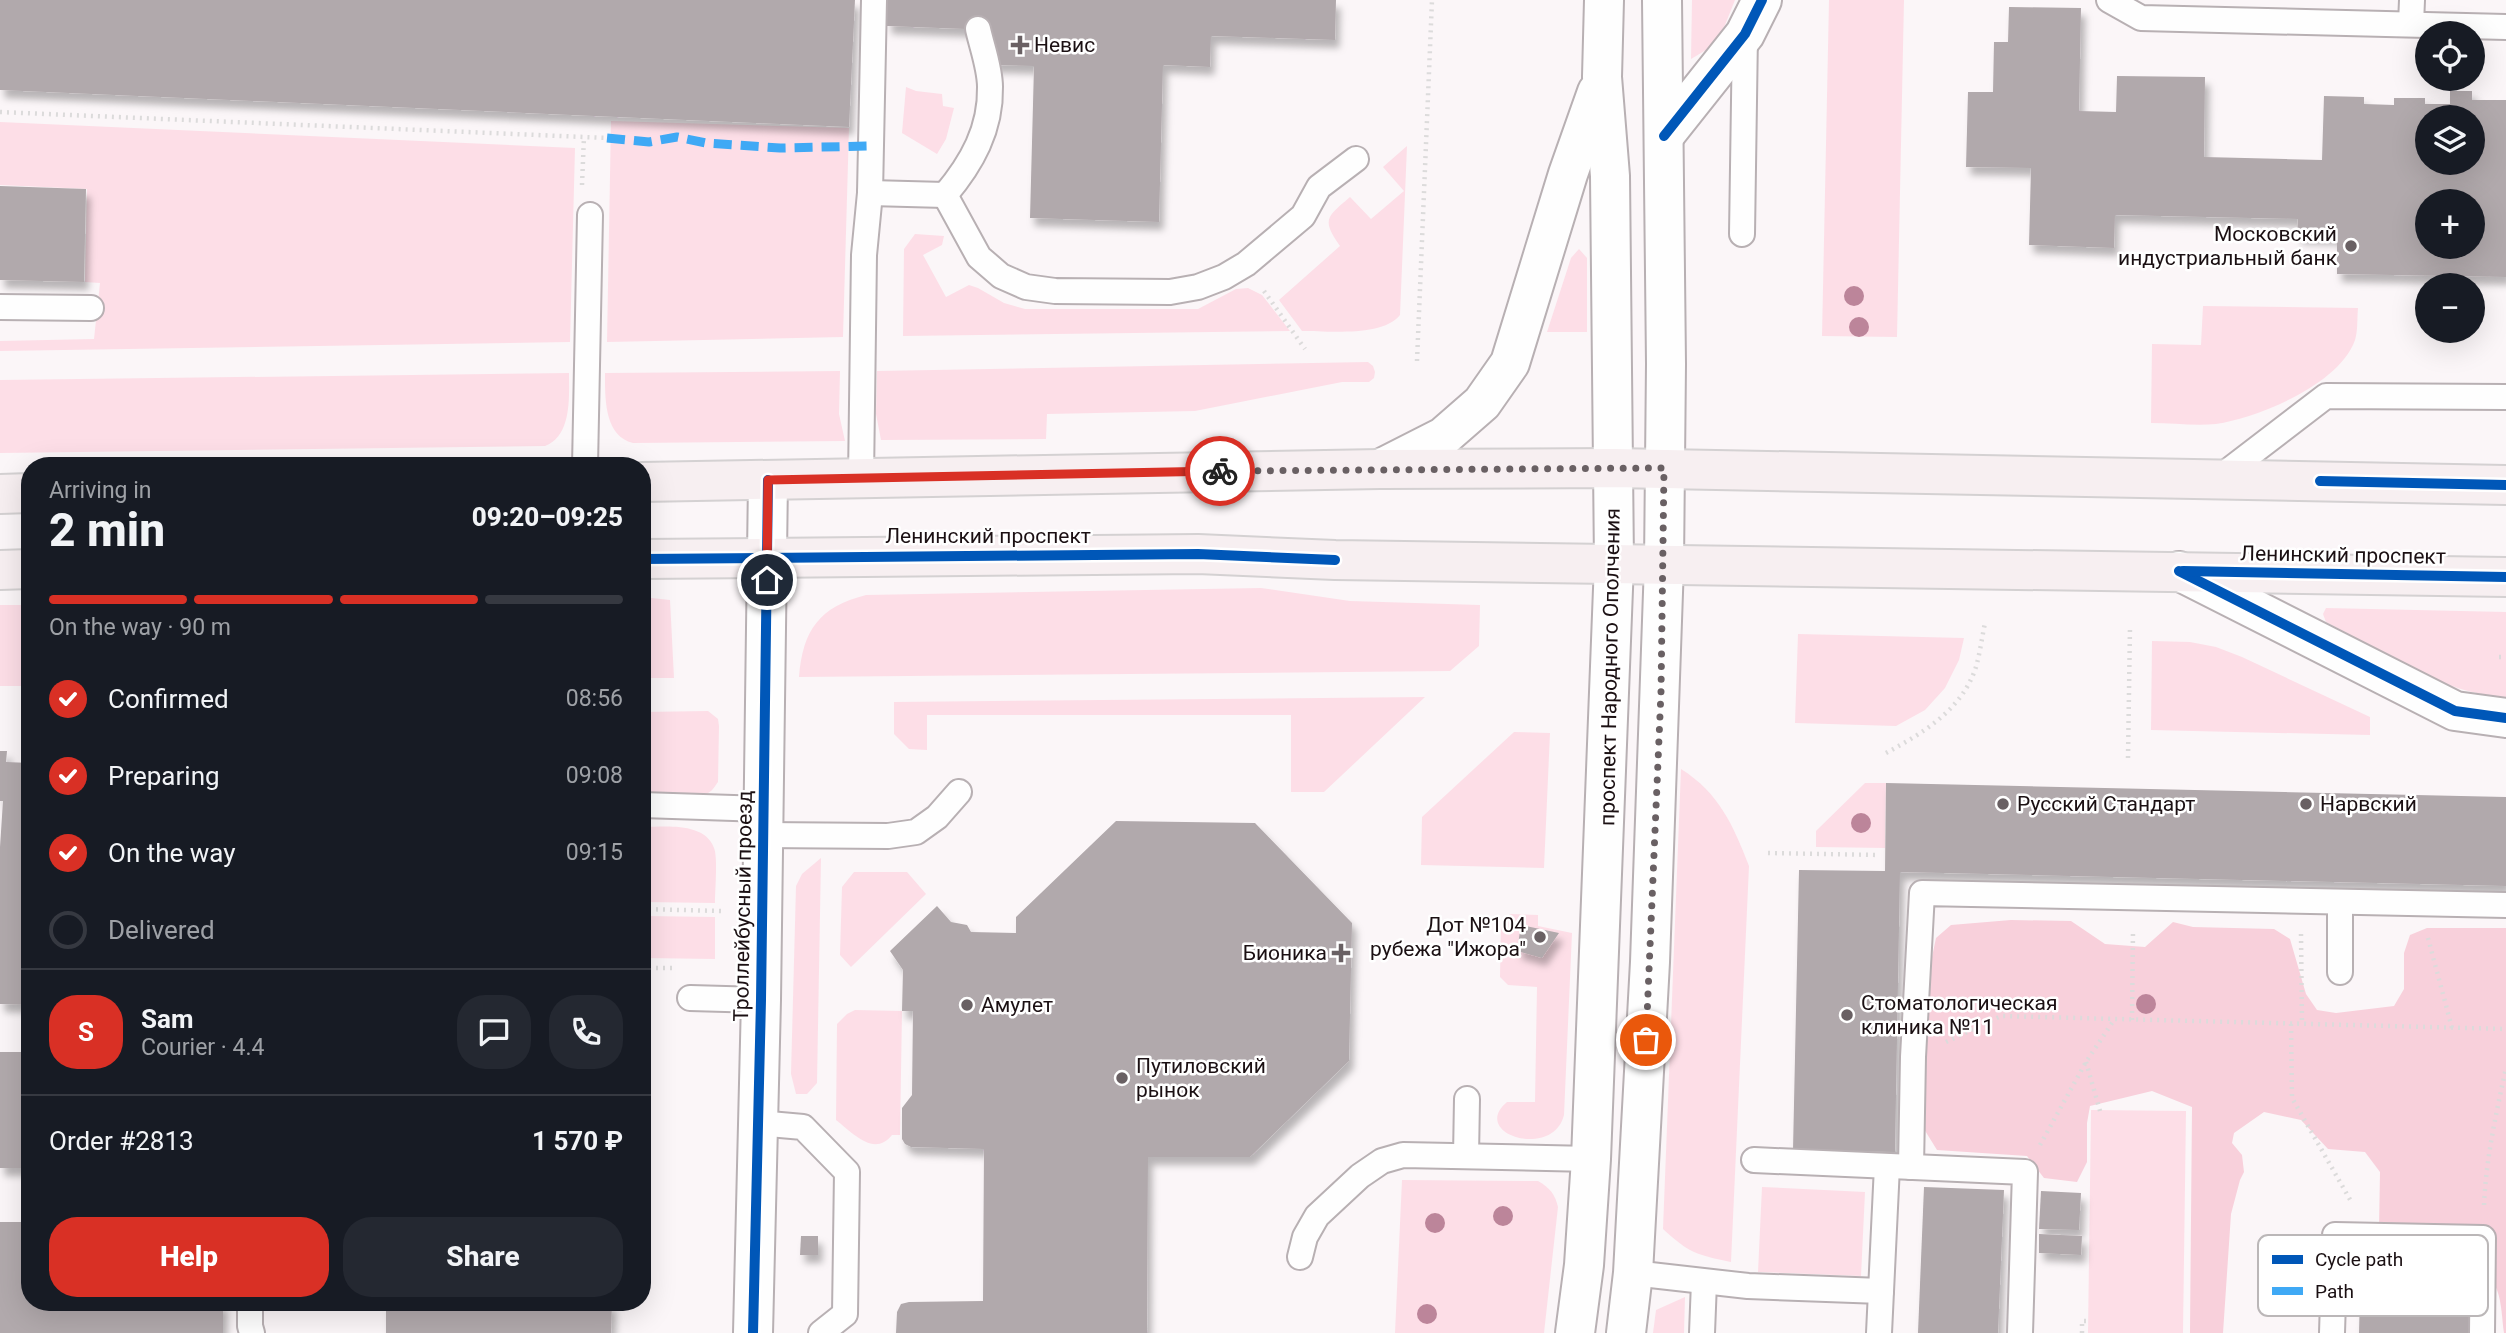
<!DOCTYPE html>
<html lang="en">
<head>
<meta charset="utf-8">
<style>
  body { margin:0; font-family:Roboto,sans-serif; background:#242831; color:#f1f3f6; height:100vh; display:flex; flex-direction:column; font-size:26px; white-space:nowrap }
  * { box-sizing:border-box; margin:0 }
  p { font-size:23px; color:#9ea1a6 }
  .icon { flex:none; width:38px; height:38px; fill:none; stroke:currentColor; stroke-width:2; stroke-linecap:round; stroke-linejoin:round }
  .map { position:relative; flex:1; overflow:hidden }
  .side { position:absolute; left:21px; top:457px; width:630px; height:854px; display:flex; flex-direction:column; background:#171b24; border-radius:28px; box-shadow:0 7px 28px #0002 }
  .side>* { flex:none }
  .fabs { position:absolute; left:2415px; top:21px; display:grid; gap:14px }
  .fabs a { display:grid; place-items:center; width:70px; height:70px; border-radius:50%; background:#171b24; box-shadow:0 7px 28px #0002; font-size:35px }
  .pin { position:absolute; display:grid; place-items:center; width:60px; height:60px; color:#fff; margin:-30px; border:4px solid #fff; border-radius:50%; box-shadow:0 2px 7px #0007 }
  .courier { position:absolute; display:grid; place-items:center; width:70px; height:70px; margin:-35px; border:5px solid #d93025; border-radius:50%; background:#fff; color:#222; box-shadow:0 2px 9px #0007 }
  .head em { font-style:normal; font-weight:800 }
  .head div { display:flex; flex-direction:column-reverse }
  .head { display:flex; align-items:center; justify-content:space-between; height:119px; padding:0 28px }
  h1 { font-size:46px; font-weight:800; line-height:52px }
  .bar { display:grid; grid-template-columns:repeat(4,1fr); gap:10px 7px; align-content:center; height:84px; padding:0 28px }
  .bar i { height:9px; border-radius:5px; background:#363941 }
  .bar .on { background:#d93025 }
  .bar p { grid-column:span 4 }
  .line { display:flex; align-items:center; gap:18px; padding:0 28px; border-top:2px solid #363941 }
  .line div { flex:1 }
  .round { display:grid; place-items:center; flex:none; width:74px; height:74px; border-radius:28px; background:#242831 }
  ol { padding:0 28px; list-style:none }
  li { display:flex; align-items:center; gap:21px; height:77px }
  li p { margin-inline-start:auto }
  li .icon { padding:7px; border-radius:50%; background:#d93025; color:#fff; stroke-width:4 }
  li:last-child { color:#9ea1a6 }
  li i { width:38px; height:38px; border:4px solid #363941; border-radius:50% }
  .action { display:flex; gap:14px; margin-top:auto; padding:14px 28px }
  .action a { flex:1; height:80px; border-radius:28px; background:#d93025; color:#fff; font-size:28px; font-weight:800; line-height:80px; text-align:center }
  .action a+a { background:#242831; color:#f1f3f6 }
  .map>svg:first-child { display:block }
</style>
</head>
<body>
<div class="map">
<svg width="2506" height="1333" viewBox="0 0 2506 1333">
  <defs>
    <filter id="shadow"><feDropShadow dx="4.5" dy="8" stdDeviation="3.5" flood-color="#0004"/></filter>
  </defs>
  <rect width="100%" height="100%" fill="#fbf6f8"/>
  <g fill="#fddee7">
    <path d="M 1692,0 L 1735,0 L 1725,25 L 1711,47 L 1691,59 Z"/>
    <path d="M 1829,0 L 1904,0 L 1897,337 L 1822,336 Z"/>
    <path d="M 906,87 L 916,91 L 942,94 L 943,106 L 954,108 L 946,139 L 937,154 L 902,133 Z"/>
    <path d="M 611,121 L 849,128 L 843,337 L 607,342 Z"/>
    <path d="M 0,122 L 575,148 L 570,342 L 0,351 L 0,341 L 94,339 L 100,283 L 85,282 L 87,189 L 0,185 Z"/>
    <path d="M 1407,146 L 1400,315 C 1383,337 1328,331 1302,331 L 1279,300 L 1340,246 C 1321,219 1327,217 1350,197 L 1371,219 L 1404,191 L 1383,167 Z"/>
    <path d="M 915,234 L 944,236 L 942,245 L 923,255 L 946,297 L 969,285 L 978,288 L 1004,303 L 1025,309 L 1198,309 L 1236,289 L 1248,288 L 1262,295 L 1290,331 L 903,336 L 904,249 Z"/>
    <path d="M 1579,249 L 1587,258 L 1587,332 L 1547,332 L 1571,258 Z"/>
    <path d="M 2203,306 L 2358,308 C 2357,318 2358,331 2355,340 C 2339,385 2259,417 2216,424 C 2195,426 2172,423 2151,423 L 2152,344 L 2201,345 Z"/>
    <path d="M 1368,362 L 1373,366 L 1375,372 L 1374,378 L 1369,382 L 1342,382 L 1195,411 L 1047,414 L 1046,439 L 881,440 L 876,414 L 877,371 Z"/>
    <path d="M 840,371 L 839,414 L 845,441 L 633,443 C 604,436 605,398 605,373 Z"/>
    <path d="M 569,373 C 569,397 572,436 545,446 L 0,453 L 0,380 Z"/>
    <path d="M 1261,588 L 1350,601 L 1480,605 L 1479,646 L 1450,671 L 799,677 C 803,630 819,607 866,595 Z"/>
    <path d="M 642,597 L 670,600 L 674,678 L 642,678 Z"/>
    <rect x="0" y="605" width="30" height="81"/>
    <path d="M 2326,608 L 2506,612 L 2506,697 C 2444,695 2379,650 2326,622 L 2323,614 Z"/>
    <path d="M 1798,634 L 1964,638 L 1959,660 L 1945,688 L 1925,710 L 1896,726 L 1795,723 Z"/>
    <path d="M 2152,641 L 2190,642 L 2216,647 L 2242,657 L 2370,717 L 2370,735 L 2151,730 Z"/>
    <path d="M 1425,697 L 1324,792 L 1291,792 L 1291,715 L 927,715 L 927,750 L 909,749 L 894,734 L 894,702 Z"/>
    <path d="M 708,711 L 718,719 L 719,726 L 718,782 C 715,786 712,792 706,794 C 692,799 658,794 642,793 L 642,712 Z"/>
    <path d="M 1514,732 L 1550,733 L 1544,868 L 1421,865 L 1422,817 Z"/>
    <path d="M 1681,769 C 1719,793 1733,825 1749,866 L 1731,1262 C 1697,1255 1689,1253 1663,1229 Z"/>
    <path d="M 1865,783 L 1886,783 L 1885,848 L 1816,847 L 1816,831 Z"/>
    <path d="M 645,827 C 666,827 704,822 714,848 C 718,857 715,891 715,903 L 644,902 Z"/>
    <path d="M 821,858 L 817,1083 L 807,1094 L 796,1094 L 791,1074 L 796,886 L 802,874 Z"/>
    <path d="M 854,872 L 907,872 L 926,894 L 851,967 L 840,955 L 842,887 Z"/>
    <path d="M 1510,914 L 1538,915 L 1538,926 L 1572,933 L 1564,1115 C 1553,1160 1469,1134 1507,1102 L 1535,1102 L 1537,987 L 1508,985 L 1500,977 L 1501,922 Z"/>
    <path d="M 644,916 L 715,917 L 715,959 L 644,958 Z"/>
    <path d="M 855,1010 L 902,1011 L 900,1135 L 892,1135 C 874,1158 852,1132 836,1120 L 837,1024 L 847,1014 Z"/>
    <path d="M 2091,1110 L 2186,1111 L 2183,1333 L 2088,1333 Z"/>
    <path d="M 1402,1180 L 1538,1181 C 1550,1188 1555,1194 1558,1207 L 1544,1333 L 1395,1333 Z"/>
    <path d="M 1762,1187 L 1865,1192 L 1861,1276 L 1758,1272 Z"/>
    <path d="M 1685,1297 L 1684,1333 L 1653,1333 L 1656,1310 Z"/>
  </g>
  <path fill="#f8d0db" d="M 2011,920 L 2071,921 L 2105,944 L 2145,947 L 2173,922 L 2193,927 L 2274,929 L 2290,939 L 2306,994 L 2317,1010 L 2336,1013 L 2394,1006 L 2404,989 L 2404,953 L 2410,935 L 2427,928 L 2506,928 L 2506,1333 L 2504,1333 C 2502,1320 2502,1303 2497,1290 C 2482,1250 2428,1258 2395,1264 L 2379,1229 L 2380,1172 L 2365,1152 L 2328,1149 L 2301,1120 L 2264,1112 L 2234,1133 L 2232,1143 L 2242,1155 L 2244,1172 L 2240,1180 L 2231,1214 L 2223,1333 L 2190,1333 L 2192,1107 L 2152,1091 L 2090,1106 L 2087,1123 L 2087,1162 L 2077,1182 L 2044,1178 L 2027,1156 L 1937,1150 L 1924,1129 L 1920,1090 L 1928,976 L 1936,938 L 1951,925 Z"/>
  <g fill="#b1a9ac" fill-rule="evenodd" filter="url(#shadow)">
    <path d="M 0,0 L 855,0 L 849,127 L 0,90 Z"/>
    <path d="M 887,0 L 1336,0 L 1335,40 L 1211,36 L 1210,67 L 1163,65 L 1159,222 L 1030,218 L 1034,66 L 991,65 L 992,30 L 887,26 Z"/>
    <path d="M 2009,7 L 2081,8 L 2079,111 L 2116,112 L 2117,76 L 2205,77 L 2204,157 L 2322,160 L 2324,96 L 2364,97 L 2364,104 L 2394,105 L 2394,98 L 2425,98 L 2425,104 L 2450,104 L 2450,91 L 2472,91 L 2472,100 L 2506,100 L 2506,277 L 2337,274 L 2337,237 L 2297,236 L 2298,219 L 2115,215 L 2114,248 L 2029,245 L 2031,168 L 1966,167 L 1968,92 L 1993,92 L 1994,42 L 2008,42 ZM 2427,117 L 2473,117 L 2473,163 L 2427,163 ZM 2427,201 L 2473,201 L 2473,247 L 2427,247 Z"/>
    <path d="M 0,186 L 86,189 L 84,282 L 0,280 Z"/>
    <path d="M 0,751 L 7,751 L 6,762 L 30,763 L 30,1005 L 0,1004 L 0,847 L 3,801 L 0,801 Z"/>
    <path d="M 1886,783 L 2506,797 L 2506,886 L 1900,872 L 1895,1152 L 1793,1150 L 1799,870 L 1885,871 Z"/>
    <path d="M 1116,821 L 1255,823 L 1352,923 L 1349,1061 L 1250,1157 L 1148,1157 L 1147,1333 L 896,1333 L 897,1312 L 901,1304 L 909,1302 L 983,1301 L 984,1149 L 911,1147 L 905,1144 L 902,1139 L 902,1108 L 912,1095 L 913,1011 L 902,1011 L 903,970 L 890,951 L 937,906 L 951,922 L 967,925 L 971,932 L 1016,933 L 1016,917 Z"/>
    <path d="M 1521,925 L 1559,933 L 1542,958 L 1517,951 Z"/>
    <rect x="0" y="1052" width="30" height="116"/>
    <path d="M 1924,1187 L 2004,1190 L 1998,1333 L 1918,1333 Z"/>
    <path d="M 2041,1191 L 2081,1193 L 2079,1230 L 2039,1229 Z"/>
    <path d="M 0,1222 L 30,1222 L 30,1302 L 223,1302 L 223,1333 L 0,1333 Z"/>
    <path d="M 2039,1234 L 2082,1236 L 2081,1255 L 2039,1253 Z"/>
    <path d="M 801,1236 L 818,1236 L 818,1255 L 800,1255 Z"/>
    <path d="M 2360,1292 L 2470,1293 L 2469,1333 L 2359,1333 Z"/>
    <path d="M 386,1302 L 612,1302 L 611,1333 L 386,1333 Z"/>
  </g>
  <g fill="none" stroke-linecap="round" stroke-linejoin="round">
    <defs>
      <g id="lane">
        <path d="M 2109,0 L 2141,18 L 2506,27"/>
        <path d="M 2411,24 L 2412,0"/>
        <path d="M 870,193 L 945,195 C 972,163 991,129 990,87 C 990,68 982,47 978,29"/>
        <path d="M 945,195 L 979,257 L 1001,276 L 1026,287 L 1055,291 L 1170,292 L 1198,287 L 1224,277 L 1246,264 L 1303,216 L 1319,187 L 1356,159"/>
        <path d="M 1742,234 L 1745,34"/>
        <path d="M 0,307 L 91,308"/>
        <path d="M 585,466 L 590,215"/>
        <path d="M 861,478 L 864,255 L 870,193 L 874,0"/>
        <path d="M 2215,481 L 2326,396 L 2506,397"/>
        <path d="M 642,805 L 764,809"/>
        <path d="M 763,835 L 888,836 L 916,832 L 937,817 L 959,792"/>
        <path d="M 2340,972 L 2340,903"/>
        <path d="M 690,998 L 761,1000"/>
        <path d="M 758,1123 L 803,1127 L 847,1172 L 845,1314 L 821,1333"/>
        <path d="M 1466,1156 L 1467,1099"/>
        <path d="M 1754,1160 L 2025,1172 L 2020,1333"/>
        <path d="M 1911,1167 L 1913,1057 L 1922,893 L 2506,905"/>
        <path d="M 1300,1257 L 1305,1237 L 1317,1216 L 1360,1176 L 1382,1161 L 1403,1155 L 1591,1159"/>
        <path d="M 1633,1273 L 1748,1286 L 1881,1291"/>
        <path d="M 250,1302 L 250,1326 L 252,1333"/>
        <path d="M 1702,1333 L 1704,1282"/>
        <path d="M 1879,1333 L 1887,1166"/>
        <path d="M 2332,1333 L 2335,1235 L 2483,1238 L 2482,1333"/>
      </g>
      <g id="street">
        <path d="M 1664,136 L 1745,34 L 1762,0"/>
        <path d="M 2179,571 L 2455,711 L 2506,718"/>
        <path d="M 753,1333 L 761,1000 L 768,480"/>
      </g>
      <g id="secondary">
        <path d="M 1380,469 L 1443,437 L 1482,403 L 1510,363 L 1568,174 L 1597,92"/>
        <path d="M 1575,1333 L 1584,1265 L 1591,1159 L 1614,563 L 1610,176 L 1602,77 L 1604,0"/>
        <path d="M 1626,1333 L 1633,1273 L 1650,962 L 1664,564 L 1666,364 L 1662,0"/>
      </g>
      <g id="primary">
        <path d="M 642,482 L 1380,469 L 1614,468 L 2506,485"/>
        <path d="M 0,494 L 30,493"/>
        <path d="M 642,559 L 1198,554 L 1335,560 L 2506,577"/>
        <path d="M 0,570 L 30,569"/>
      </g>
    </defs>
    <use href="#lane" stroke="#b8b0b3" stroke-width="28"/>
    <use href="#street" stroke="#b8b0b3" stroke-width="42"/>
    <use href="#secondary" stroke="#b8b0b3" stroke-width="42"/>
    <use href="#primary" stroke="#d4d1d2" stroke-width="42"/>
    <g stroke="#dcdbdb" stroke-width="4.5" stroke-dasharray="2 5" stroke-linecap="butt">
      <path d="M 0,112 L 607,138"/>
      <path d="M 582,185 L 584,137"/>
      <path d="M 1264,291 L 1305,349"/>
      <path d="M 1417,361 L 1432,0"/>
      <path d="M 2499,657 L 2506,657"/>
      <path d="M 1886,753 C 1923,733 1962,710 1976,667 C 1980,653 1982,637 1985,623"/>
      <path d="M 2128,758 L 2130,626"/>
      <path d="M 1768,853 L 1880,855"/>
      <path d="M 642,909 L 721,911"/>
      <path d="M 2301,934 L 2302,1024"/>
      <path d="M 2428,938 L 2452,1028"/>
      <path d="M 642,968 L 673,968"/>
      <path d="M 2132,1020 L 2133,931"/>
      <path d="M 2291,1024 L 2292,1098 L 2352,1203"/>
      <path d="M 1946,1042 L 2001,1016 L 2506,1029"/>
      <path d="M 2086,1062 L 2100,1111"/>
      <path d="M 2040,1145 L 2086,1062 L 2114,1020"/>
      <path d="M 2484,1205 C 2486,1159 2496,1114 2506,1068"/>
      <path d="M 2082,1333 L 2082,1321 L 2088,1321"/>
    </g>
    <use href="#lane" stroke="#fefefe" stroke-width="24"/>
    <use href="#street" stroke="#fefefe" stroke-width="38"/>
    <use href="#secondary" stroke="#fefefe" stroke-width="38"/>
    <use href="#primary" stroke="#f7eff1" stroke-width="38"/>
    <path stroke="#3fa9f5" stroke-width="9" stroke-dasharray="18 9" stroke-linecap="butt" d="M 607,138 L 649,142 L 677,137 L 706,143 L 780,148 L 871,146"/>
    <defs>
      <g id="cycleway">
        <path d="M 1664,136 L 1745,34 L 1762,0"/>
        <path d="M 2320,481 L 2506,485"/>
        <path d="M 642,559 L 1198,554 L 1335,560"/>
        <path d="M 2179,571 L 2455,711 L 2506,718"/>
        <path d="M 2183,571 L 2506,577"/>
        <path d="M 753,1333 L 761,1000 L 768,480"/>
      </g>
    </defs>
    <use href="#cycleway" stroke="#fff" stroke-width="15"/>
    <use href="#cycleway" stroke="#0057b8" stroke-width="10"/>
  </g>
  <g fill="#bc859a">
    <circle cx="1854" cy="296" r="10"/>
    <circle cx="1859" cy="327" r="10"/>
    <circle cx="1861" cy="823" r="10"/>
    <circle cx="2146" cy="1004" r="10"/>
    <circle cx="1503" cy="1216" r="10"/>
    <circle cx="1435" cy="1223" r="10"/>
    <circle cx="1427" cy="1314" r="10"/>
  </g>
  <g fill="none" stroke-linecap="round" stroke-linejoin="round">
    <path stroke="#696063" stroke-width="7" stroke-dasharray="0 12.6" d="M 1220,471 L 1664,468 L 1661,692 L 1646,1040"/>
    <path stroke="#d93025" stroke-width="9" d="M 767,580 L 768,480 L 1220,471"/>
  </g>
  <g fill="#696063" stroke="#fff" stroke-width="2.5">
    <path d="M1016.5 34.5h7v7h7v7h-7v7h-7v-7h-7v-7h7z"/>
    <circle cx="2351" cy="246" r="7"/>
    <circle cx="2003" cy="804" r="7"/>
    <circle cx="2306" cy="804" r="7"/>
    <circle cx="1540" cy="937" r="7"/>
    <path d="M1337.5 942.5h7v7h7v7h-7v7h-7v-7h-7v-7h7z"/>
    <circle cx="967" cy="1005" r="7"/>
    <circle cx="1847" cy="1015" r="7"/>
    <circle cx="1122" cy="1078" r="7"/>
  </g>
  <g text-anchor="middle" stroke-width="5" stroke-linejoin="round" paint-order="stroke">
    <g font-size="21" fill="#1b1013" stroke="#fff" text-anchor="start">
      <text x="1034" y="52">Невис</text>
      <text x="2337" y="241" text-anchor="end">Московский<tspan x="2337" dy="24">индустриальный банк</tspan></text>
      <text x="2017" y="811">Русский Стандарт</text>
      <text x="2320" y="811">Нарвский</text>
      <text x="1526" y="932" text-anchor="end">Дот №104<tspan x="1526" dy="24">рубежа "Ижора"</tspan></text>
      <text x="1327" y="960" text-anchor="end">Бионика</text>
      <text x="1861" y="1010">Стоматологическая<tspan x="1861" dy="24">клиника №11</tspan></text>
      <text x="981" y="1012">Амулет</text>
      <text x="1136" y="1073">Путиловский<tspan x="1136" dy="24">рынок</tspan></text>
    </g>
    <g font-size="21" fill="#1b1013" stroke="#fff">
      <text x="988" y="543">Ленинский проспект</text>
      <text transform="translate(2343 555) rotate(1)" y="7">Ленинский проспект</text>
      <text transform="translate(1610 667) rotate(-89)" y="7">проспект Народного Ополчения</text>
      <text transform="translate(743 906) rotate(-89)" y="7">Троллейбусный проезд</text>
    </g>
  </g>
  <rect x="2258" y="1235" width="230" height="81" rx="10" fill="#fff" stroke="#bbb7b8" stroke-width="2"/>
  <rect x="2272" y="1255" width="31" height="9" fill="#0057b8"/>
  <rect x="2272" y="1287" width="31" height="8" fill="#3fa9f5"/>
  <g font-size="19" fill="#1b1013">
    <text x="2315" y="1266">Cycle path</text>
    <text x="2315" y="1298">Path</text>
  </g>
</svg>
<div class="fabs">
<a><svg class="icon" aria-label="locate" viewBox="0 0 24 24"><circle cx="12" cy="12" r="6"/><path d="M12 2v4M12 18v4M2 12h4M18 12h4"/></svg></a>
<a><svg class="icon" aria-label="layers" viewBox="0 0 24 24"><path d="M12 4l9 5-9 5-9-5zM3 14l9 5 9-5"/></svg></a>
<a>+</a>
<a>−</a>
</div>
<div class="pin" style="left:1646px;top:1040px;background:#ea580c"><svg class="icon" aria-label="bag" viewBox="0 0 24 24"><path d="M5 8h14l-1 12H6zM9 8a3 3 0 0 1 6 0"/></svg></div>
<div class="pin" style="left:767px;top:580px;background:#1f2937"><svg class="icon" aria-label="home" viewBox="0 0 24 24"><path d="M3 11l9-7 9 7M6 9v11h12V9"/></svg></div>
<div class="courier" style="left:1220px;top:471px"><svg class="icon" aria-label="bike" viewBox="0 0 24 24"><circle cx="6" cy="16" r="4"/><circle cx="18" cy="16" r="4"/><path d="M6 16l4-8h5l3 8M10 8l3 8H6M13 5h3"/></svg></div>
<section class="side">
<div class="head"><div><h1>2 min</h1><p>Arriving in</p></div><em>09:20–09:25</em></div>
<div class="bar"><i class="on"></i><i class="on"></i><i class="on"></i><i></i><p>On the way · 90 m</p></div>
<ol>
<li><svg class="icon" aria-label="check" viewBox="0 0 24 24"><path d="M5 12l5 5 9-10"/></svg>Confirmed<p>08:56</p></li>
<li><svg class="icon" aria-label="check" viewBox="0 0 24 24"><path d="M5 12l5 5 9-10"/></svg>Preparing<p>09:08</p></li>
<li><svg class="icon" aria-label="check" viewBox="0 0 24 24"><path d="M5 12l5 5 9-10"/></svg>On the way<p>09:15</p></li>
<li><i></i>Delivered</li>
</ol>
<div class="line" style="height:126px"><b class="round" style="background:#d93025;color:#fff">S</b><div><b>Sam</b><p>Courier · 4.4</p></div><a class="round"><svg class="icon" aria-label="chat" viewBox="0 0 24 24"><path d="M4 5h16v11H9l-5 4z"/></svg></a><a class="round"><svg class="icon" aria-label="phone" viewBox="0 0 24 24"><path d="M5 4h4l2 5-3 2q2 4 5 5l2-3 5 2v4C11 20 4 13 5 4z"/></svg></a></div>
<div class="line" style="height:91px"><div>Order #2813</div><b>1 570 ₽</b></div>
<div class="action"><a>Help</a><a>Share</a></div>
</section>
</div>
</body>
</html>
